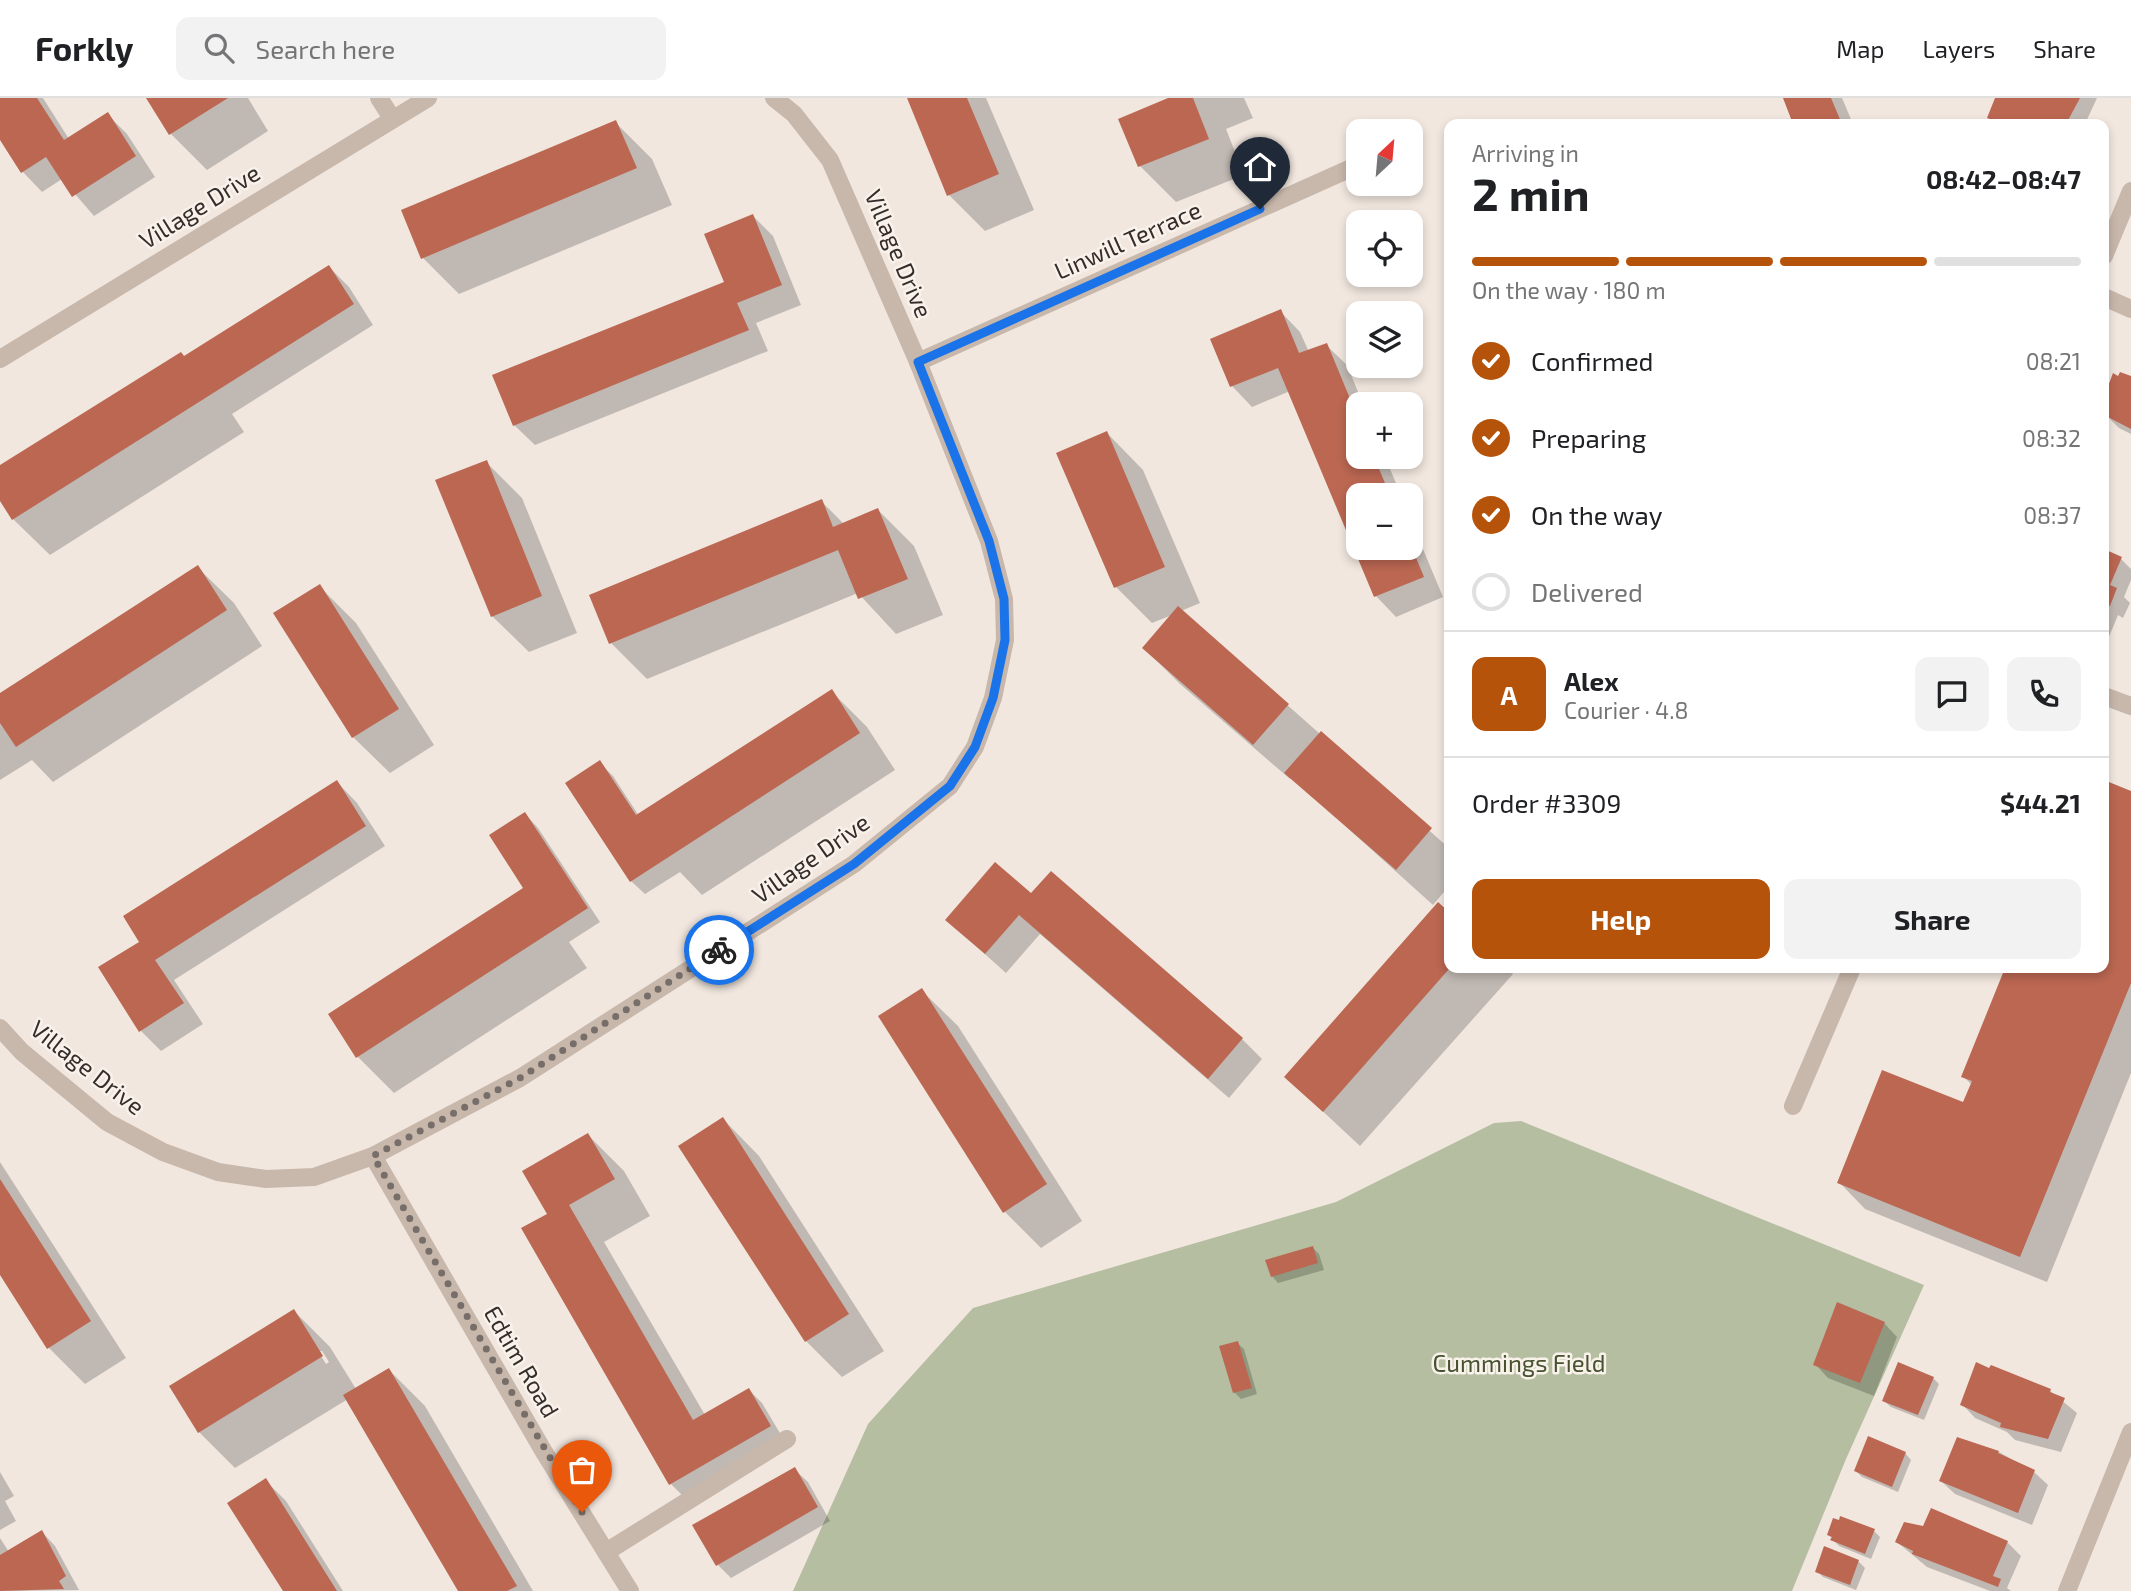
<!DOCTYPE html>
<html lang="en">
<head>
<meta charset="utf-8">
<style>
  body { margin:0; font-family:"Exo 2",sans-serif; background:#f2f2f2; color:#202124; height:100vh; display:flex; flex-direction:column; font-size:26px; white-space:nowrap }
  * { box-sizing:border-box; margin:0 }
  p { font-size:23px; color:#757577 }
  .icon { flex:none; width:38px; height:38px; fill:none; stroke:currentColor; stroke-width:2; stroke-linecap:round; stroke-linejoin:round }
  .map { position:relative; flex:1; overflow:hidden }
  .side { position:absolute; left:1444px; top:21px; width:665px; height:854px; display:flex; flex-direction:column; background:#fff; border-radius:14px; box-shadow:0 4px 10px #0003 }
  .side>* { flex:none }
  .needle { width:46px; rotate:26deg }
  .buttons { position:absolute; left:1346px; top:21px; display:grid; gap:14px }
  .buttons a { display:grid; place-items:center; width:77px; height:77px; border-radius:14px; background:#fff; box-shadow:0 4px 10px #0003; font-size:35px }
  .pin { position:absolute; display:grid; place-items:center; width:60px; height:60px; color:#fff; margin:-72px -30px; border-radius:50% 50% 50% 0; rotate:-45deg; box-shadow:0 0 7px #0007 }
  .pin .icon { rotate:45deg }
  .courier { position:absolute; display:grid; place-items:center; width:70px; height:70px; margin:-35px; border:5px solid #1a73e8; border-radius:50%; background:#fff; color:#222; box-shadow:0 2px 9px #0007 }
  .head em { font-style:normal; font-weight:700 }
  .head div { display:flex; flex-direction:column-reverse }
  .head { display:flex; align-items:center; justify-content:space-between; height:119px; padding:0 28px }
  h1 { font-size:46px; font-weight:700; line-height:52px }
  .bar { display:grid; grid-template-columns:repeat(4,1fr); gap:10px 7px; align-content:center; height:84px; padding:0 28px }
  .bar i { height:9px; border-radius:5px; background:#e0e0e0 }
  .bar .current { background:#b45309 }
  .bar p { grid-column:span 4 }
  .line { display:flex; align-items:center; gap:18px; padding:0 28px; border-top:2px solid #e0e0e0 }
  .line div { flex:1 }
  .round { display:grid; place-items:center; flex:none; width:74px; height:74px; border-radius:14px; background:#f2f2f2 }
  ol { padding:0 28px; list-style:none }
  li { display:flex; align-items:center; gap:21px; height:77px }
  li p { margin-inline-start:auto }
  li .icon { padding:7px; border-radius:50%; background:#b45309; color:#fff; stroke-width:4 }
  li:last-child { color:#757577 }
  li i { width:38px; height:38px; border:4px solid #e0e0e0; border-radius:50% }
  .button { display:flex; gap:14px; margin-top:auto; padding:14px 28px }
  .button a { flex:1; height:80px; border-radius:14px; background:#b45309; color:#fff; font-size:28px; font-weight:700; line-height:80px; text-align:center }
  .button a+a { background:#f2f2f2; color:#202124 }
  header { display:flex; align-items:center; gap:42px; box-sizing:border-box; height:98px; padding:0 35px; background:#fff; border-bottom:2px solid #e0e0e0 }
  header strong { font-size:33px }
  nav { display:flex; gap:38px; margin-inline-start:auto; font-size:24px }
  .search { width:490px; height:63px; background:#f2f2f2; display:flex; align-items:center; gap:18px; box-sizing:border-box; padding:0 24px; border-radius:14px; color:#757577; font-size:26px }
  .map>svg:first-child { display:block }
</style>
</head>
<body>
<header>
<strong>Forkly</strong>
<div class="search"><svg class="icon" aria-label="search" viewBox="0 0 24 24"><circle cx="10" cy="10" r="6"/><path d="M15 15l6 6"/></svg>Search here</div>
<nav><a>Map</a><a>Layers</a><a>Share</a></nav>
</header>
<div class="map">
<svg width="2131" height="1493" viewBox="0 0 2131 1493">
  <rect width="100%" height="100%" fill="#f1e7df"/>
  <path fill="#b5bea0" d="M 1521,1023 L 1924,1187 L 1846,1361 L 1792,1493 L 793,1493 L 868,1326 L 973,1210 L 1336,1104 L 1494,1025 Z"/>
  <g fill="#0003" fill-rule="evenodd">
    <path d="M 0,0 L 43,0 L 69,41 L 107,16 L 127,36 L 155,79 L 94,118 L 62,81 L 42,94 L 22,73 L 0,39 Z"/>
    <path d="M 148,0 L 248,0 L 268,33 L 207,72 L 171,36 Z"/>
    <path d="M 909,0 L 986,0 L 1034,112 L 985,133 L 949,97 Z"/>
    <path d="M 1169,0 L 1244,0 L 1253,20 L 1226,31 L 1244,77 L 1176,104 L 1140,68 Z"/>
    <path d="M 1785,0 L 1842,0 L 1853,26 L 1795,26 Z"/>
    <path d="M 1996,0 L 2097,0 L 2085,26 L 1996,26 L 1989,19 Z"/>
    <path d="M 616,25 L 652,61 L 672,107 L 459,196 L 423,160 Z"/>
    <path d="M 753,118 L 773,138 L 801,207 L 756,225 L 768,253 L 535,347 L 514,327 L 726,185 Z"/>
    <path d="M 329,169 L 349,189 L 373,227 L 232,316 L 244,334 L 50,457 L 13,421 L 0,400 L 0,369 L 185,260 Z"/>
    <path d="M 1280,213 L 1300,234 L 1309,254 L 1326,247 L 1347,267 L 1363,306 L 1358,306 L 1358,359 L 1385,359 L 1401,397 L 1358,397 L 1358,450 L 1410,450 L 1410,420 L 1443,499 L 1396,519 L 1376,498 L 1290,293 L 1252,309 L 1232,288 L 1212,242 Z"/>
    <path d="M 2131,279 L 2131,336 L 2119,330 L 2106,317 L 2111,304 L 2106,299 L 2119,280 Z"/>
    <path d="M 1107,335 L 1143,372 L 1200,505 L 1181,513 L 1449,750 L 1449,788 L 1433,807 L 1291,679 L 1290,681 L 1180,586 L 1144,550 L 1172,517 L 1152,525 L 1116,489 L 1059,356 Z"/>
    <path d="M 486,364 L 522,400 L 577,535 L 529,554 L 492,518 Z"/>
    <path d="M 821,403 L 844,426 L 878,412 L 914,448 L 943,517 L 896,536 L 858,495 L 647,581 L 611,545 Z"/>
    <path d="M 2104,453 L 2121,461 L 2131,471 L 2131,482 L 2124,499 L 2130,505 L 2123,520 L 2118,517 L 2104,551 Z"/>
    <path d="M 197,469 L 234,505 L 262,548 L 53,684 L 32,662 L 0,682 L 0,597 Z"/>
    <path d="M 319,488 L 356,525 L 434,647 L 390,675 L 353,639 Z"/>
    <path d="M 831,593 L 867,629 L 895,672 L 702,797 L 680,774 L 645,796 L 631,783 L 599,664 L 613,678 L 639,718 Z"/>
    <path d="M 337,684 L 357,705 L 385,748 L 174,882 L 203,926 L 161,953 L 141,933 L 141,844 Z"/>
    <path d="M 2104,684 L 2131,695 L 2131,975 L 2047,1184 L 1865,1111 L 1839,1084 L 1964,1007 L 1972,987 L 1963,978 L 2007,870 L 2104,870 Z"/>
    <path d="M 525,716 L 538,730 L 600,824 L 569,844 L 587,870 L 394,995 L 358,959 L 330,917 L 529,798 Z"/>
    <path d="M 1032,798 L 1242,941 L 1262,961 L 1229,1000 L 1040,836 L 1006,875 L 947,822 Z"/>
    <path d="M 1449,817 L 1449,870 L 1506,870 L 1513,876 L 1360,1048 L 1286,979 Z"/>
    <path d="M 921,892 L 958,928 L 1082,1123 L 1041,1150 L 1005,1114 L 880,918 Z"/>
    <path d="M 723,1021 L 759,1058 L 884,1253 L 842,1279 L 806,1243 Z"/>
    <path d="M 588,1037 L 624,1073 L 650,1118 L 604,1144 L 705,1317 L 749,1292 L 762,1305 L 784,1342 L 684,1399 L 671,1386 L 549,1116 Z"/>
    <path d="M 0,1064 L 126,1260 L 85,1286 L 49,1250 L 0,1174 Z"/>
    <path d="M 1313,1150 L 1319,1156 L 1324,1172 L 1278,1185 L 1272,1178 Z"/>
    <path d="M 294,1213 L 330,1249 L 356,1291 L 389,1272 L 425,1308 L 533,1493 L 460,1493 L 348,1301 L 235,1370 L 199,1334 ZM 318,1253 L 322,1253 L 329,1264 L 326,1266 Z"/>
    <path d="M 1884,1225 L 1897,1239 L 1874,1298 L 1828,1280 L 1815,1266 Z"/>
    <path d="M 1237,1245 L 1244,1251 L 1257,1296 L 1241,1301 L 1234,1294 Z"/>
    <path d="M 1933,1280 L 1939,1286 L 1924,1322 L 1891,1309 L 1884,1303 Z"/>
    <path d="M 2050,1293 L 2077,1315 L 2061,1354 L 2015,1342 L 2007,1334 L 1975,1320 L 1962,1306 Z"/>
    <path d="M 1958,1341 L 1999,1354 L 2034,1374 L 2048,1387 L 2032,1427 L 1955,1396 L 1941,1383 Z"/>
    <path d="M 1905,1355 L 1911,1362 L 1898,1394 L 1862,1379 L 1856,1373 Z"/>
    <path d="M 794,1371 L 808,1384 L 830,1423 L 731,1480 L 718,1467 Z"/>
    <path d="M 0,1374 L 14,1398 L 5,1403 L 16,1423 L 0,1432 Z"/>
    <path d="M 265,1382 L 286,1403 L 343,1493 L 285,1493 Z"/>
    <path d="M 1874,1433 L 1880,1439 L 1871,1461 L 1839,1448 L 1829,1437 Z"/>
    <path d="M 42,1434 L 55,1448 L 79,1492 L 0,1493 L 0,1440 L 9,1454 Z"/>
    <path d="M 1897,1444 L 2007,1444 L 2021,1458 L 2007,1490 L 2011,1493 L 1990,1493 L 1927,1469 Z"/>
    <path d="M 1858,1463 L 1865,1470 L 1856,1492 L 1823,1479 L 1817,1473 Z"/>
  </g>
  <g fill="#bb6752">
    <path d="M 0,0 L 37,0 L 64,42 L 108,14 L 136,58 L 72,99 L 46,59 L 21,75 L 0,42 Z"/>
    <path d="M 146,0 L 228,0 L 169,37 Z"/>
    <path d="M 907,0 L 967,0 L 999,76 L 947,98 Z"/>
    <path d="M 1168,0 L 1193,0 L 1209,41 L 1138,69 L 1118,21 Z"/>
    <path d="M 1783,0 L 1831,0 L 1842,26 L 1793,26 Z"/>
    <path d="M 1995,0 L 2080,0 L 2066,26 L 2002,26 L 1987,20 Z"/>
    <path d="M 616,22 L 637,70 L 421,161 L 401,112 Z"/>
    <path d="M 753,116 L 782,187 L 737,205 L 749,232 L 513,328 L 492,277 L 724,184 L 704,136 Z"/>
    <path d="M 329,167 L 354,206 L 12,422 L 0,403 L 0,367 L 181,254 L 184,258 Z"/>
    <path d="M 1281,211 L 1299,255 L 1327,245 L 1358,320 L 1358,359 L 1374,359 L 1390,397 L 1358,397 L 1358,450 L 1412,450 L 1424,479 L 1374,499 L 1278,270 L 1230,289 L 1210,241 Z"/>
    <path d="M 2120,274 L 2131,278 L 2131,331 L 2104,317 L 2109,302 L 2104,299 L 2113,275 L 2118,278 Z"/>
    <path d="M 1107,333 L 1165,469 L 1114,490 L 1056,355 Z"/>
    <path d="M 487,362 L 542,498 L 491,519 L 435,382 Z"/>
    <path d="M 822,401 L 833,429 L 878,410 L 908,481 L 858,501 L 838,452 L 609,546 L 589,497 Z"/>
    <path d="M 2104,451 L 2122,459 L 2110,487 L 2117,490 L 2110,508 L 2104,505 Z"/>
    <path d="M 198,467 L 227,512 L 16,649 L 0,625 L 0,595 Z"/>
    <path d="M 320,486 L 399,611 L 352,640 L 273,515 Z"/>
    <path d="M 1178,508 L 1289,606 L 1253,647 L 1142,550 Z"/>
    <path d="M 832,591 L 860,635 L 630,784 L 565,685 L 600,662 L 636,717 Z"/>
    <path d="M 1321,633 L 1432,730 L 1396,772 L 1284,675 Z"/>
    <path d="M 337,682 L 366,728 L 155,862 L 184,905 L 139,934 L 98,869 L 139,844 L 123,818 Z"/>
    <path d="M 2104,682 L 2131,693 L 2131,885 L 2020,1159 L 1837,1085 L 1882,972 L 1963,1004 L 1972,983 L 1961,979 L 2005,870 L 2104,870 Z"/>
    <path d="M 525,714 L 588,810 L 356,960 L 328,916 L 523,790 L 489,737 Z"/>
    <path d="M 995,764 L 1031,795 L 1051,773 L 1243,940 L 1208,981 L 1019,817 L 985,856 L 945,822 Z"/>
    <path d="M 1438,804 L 1449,814 L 1449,871 L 1323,1014 L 1284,979 Z"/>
    <path d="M 922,890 L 1047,1086 L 1003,1115 L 878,918 Z"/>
    <path d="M 723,1019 L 849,1216 L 805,1244 L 678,1048 Z"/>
    <path d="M 588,1035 L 615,1081 L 569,1107 L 693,1322 L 749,1290 L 771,1328 L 669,1387 L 521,1130 L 547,1116 L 522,1073 Z"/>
    <path d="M 0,1081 L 91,1223 L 47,1251 L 0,1177 Z"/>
    <path d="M 1313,1148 L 1318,1165 L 1271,1179 L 1265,1162 Z"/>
    <path d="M 1837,1204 L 1885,1224 L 1860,1285 L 1813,1267 Z"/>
    <path d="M 294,1211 L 323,1258 L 198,1335 L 169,1288 Z"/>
    <path d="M 1238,1243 L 1252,1290 L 1233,1295 L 1219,1248 Z"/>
    <path d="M 1898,1264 L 1934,1279 L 1918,1317 L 1882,1303 Z"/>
    <path d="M 1976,1264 L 1989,1270 L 1991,1267 L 2051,1291 L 2050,1294 L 2065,1300 L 2048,1341 L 2000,1329 L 2001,1325 L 1960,1307 Z"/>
    <path d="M 389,1270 L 517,1488 L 507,1493 L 458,1493 L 343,1297 Z"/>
    <path d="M 1868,1338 L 1906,1354 L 1892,1389 L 1854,1373 Z"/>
    <path d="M 1957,1339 L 1999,1353 L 1998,1355 L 2035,1372 L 2018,1415 L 1939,1383 Z"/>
    <path d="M 795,1369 L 818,1409 L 716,1468 L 692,1427 Z"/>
    <path d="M 266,1380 L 337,1493 L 283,1493 L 227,1405 Z"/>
    <path d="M 1931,1410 L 2008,1443 L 1993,1478 L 2001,1481 L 1998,1489 L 1912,1456 L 1913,1453 L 1895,1444 L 1904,1424 L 1923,1428 Z"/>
    <path d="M 1840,1418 L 1875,1431 L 1865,1456 L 1830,1442 L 1832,1439 L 1827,1437 L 1833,1420 L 1839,1422 Z"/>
    <path d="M 42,1432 L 66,1478 L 59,1483 L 64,1491 L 0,1493 L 0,1457 Z"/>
    <path d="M 1824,1448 L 1859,1462 L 1850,1487 L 1815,1474 Z"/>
  </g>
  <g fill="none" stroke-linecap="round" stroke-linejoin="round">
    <g stroke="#c8b7ab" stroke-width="18">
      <path d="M 2104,598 L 2131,608"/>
      <path d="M 1793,1008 L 1852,870"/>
      <path d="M 606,1454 L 787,1341"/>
    </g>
    <g stroke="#c8b7ab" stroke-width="18">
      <path d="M 379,0 L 392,20"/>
      <path d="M 2104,158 L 2131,93"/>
      <path d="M 2104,199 L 2131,211"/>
      <path d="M 0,261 L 428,0"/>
      <path d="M 918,264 L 1358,67"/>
      <path d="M 0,930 L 22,954 L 107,1024 L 163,1054 L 218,1074 L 266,1081 L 314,1079 L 373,1058 L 520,980 L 854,766 L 950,688 L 975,649 L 993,600 L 1005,542 L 1004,501 L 989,443 L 918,264 L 830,62 L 794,16 L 774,0"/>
      <path d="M 373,1058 L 544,1354 L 630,1493"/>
      <path d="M 2067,1493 L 2131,1334"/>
    </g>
  </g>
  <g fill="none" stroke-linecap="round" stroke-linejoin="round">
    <path stroke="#776e69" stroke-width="7" stroke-dasharray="0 12.6" d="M 582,1414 L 373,1058 L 520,980 L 719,852"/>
    <path stroke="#1a73e8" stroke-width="9" d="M 719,852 L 854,766 L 950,688 L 975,649 L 993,600 L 1005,542 L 1004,501 L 989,443 L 918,264 L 1260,111"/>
  </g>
  <g text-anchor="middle" stroke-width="5" stroke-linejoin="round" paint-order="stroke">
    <g font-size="24" fill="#362d2a" stroke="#f8f2eb">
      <text transform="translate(200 109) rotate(-32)" y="8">Village Drive</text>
      <text transform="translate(1128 143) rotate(-24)" y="8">Linwill Terrace</text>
      <text transform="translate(898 156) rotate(67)" y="8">Village Drive</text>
      <text transform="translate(811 761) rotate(-35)" y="8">Village Drive</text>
      <text transform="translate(87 970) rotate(38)" y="8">Village Drive</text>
      <text transform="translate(521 1264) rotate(60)" y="8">Edtim Road</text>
    </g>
    <g font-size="24" fill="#475230" stroke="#f8f2eb">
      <text x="1519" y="1274">Cummings Field</text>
    </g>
  </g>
</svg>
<div class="buttons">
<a><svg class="needle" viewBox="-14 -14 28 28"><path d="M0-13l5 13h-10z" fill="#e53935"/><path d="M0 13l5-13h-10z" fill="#757577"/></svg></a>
<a><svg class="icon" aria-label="locate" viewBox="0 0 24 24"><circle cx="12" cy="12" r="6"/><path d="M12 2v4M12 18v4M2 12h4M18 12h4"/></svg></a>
<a><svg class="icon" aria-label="layers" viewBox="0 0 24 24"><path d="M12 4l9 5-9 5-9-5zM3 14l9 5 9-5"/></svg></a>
<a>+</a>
<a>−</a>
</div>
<div class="pin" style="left:582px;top:1414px;background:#ea580c"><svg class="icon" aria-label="bag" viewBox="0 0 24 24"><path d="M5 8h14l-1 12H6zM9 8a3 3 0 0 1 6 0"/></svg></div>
<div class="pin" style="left:1260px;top:111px;background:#1f2937"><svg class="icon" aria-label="home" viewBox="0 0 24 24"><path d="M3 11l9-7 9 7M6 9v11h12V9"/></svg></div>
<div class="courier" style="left:719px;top:852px"><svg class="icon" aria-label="bike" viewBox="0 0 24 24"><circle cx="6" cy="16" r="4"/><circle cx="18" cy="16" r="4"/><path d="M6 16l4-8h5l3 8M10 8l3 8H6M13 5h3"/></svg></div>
<section class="side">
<div class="head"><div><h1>2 min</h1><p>Arriving in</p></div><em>08:42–08:47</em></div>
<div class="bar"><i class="current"></i><i class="current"></i><i class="current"></i><i></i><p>On the way · 180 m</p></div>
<ol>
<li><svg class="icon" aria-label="check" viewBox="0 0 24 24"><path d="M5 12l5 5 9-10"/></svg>Confirmed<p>08:21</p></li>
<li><svg class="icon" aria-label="check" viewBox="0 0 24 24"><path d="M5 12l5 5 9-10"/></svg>Preparing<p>08:32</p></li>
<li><svg class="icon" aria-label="check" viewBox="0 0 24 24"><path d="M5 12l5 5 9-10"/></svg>On the way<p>08:37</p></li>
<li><i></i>Delivered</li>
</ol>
<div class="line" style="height:126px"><b class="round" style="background:#b45309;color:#fff">A</b><div><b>Alex</b><p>Courier · 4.8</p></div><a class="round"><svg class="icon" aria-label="chat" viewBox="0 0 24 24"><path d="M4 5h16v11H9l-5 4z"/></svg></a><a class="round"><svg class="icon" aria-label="phone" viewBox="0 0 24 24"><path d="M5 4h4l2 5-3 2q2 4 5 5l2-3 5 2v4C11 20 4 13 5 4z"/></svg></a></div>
<div class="line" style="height:91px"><div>Order #3309</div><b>$44.21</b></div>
<div class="button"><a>Help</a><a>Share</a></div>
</section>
</div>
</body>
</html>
